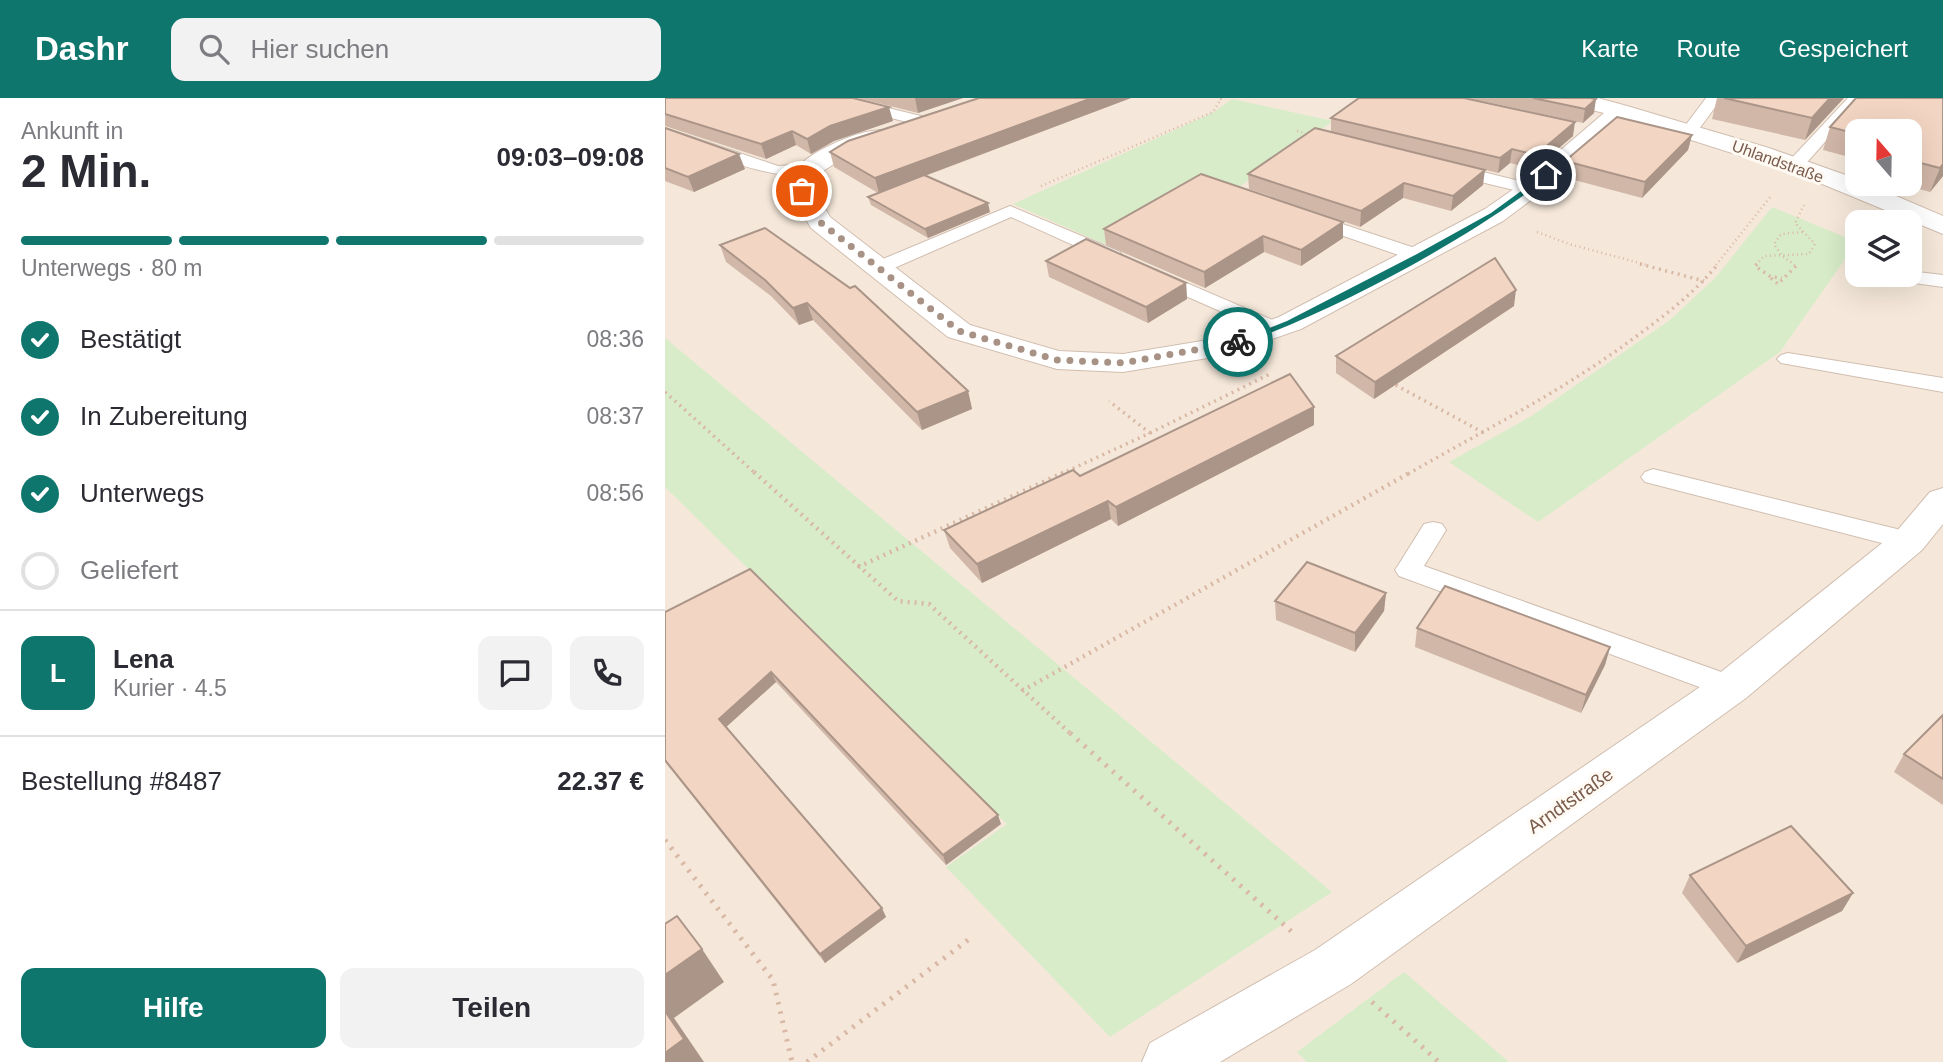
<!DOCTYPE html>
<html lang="de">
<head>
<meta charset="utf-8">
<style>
  body { margin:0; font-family:Helvetica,sans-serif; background:#f2f2f3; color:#2b2b33; height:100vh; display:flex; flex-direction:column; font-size:26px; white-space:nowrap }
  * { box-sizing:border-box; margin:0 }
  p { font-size:23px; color:#7c7c81 }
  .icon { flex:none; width:38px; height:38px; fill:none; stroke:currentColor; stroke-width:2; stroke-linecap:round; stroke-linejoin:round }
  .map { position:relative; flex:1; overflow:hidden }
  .drawer { display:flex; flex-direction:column; background:#fff; width:665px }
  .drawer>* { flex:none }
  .needle { width:46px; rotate:340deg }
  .controls { position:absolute; left:1180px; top:21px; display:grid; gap:14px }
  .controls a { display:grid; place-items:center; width:77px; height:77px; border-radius:14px; background:#fff; box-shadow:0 7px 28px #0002; font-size:35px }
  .pin { position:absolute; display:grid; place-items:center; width:60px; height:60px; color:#fff; margin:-30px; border:4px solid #fff; border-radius:50%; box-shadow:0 2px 7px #0007 }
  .courier { position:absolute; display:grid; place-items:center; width:70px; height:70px; margin:-35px; border:5px solid #0f766e; border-radius:50%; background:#fff; color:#222; box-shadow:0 2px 9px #0007 }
  .headline em { font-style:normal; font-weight:700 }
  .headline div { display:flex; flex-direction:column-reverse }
  .headline { display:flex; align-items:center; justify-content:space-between; height:119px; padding:0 21px }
  h1 { font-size:46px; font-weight:700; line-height:52px }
  .bar { display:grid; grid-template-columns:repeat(4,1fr); gap:10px 7px; align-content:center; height:84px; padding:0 21px }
  .bar i { height:9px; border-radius:5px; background:#e1e1e2 }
  .bar .current { background:#0f766e }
  .bar p { grid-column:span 4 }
  .line { display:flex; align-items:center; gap:18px; padding:0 21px; border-top:2px solid #e1e1e2 }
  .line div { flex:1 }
  .round { display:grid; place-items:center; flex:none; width:74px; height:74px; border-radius:14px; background:#f2f2f3 }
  ol { padding:0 21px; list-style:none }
  li { display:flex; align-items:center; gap:21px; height:77px }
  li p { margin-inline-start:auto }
  li .icon { padding:7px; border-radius:50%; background:#0f766e; color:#fff; stroke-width:4 }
  li:last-child { color:#7c7c81 }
  li i { width:38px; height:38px; border:4px solid #e1e1e2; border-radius:50% }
  .button { display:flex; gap:14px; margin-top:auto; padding:14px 21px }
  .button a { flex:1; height:80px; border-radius:14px; background:#0f766e; color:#fff; font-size:28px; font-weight:700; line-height:80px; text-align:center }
  .button a+a { background:#f2f2f3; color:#2b2b33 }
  header { display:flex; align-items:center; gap:42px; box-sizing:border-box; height:98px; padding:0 35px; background:#0f766e; color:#fff }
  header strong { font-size:33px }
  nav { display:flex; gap:38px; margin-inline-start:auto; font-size:24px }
  .search { width:490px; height:63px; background:#f2f2f3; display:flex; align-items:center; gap:18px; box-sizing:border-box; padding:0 24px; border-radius:14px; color:#7c7c81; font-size:26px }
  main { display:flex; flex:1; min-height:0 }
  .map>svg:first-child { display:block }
</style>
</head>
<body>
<header>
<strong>Dashr</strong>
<div class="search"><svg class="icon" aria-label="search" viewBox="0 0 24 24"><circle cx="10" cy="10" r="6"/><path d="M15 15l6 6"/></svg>Hier suchen</div>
<nav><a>Karte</a><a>Route</a><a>Gespeichert</a></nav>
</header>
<main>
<section class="drawer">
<div class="headline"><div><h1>2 Min.</h1><p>Ankunft in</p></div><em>09:03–09:08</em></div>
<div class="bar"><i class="current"></i><i class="current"></i><i class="current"></i><i></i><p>Unterwegs · 80 m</p></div>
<ol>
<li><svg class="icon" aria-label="check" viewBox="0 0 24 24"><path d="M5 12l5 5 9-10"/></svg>Bestätigt<p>08:36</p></li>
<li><svg class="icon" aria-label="check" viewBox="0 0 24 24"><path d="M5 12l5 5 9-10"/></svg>In Zubereitung<p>08:37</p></li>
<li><svg class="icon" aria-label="check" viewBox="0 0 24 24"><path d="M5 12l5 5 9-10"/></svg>Unterwegs<p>08:56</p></li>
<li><i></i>Geliefert</li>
</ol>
<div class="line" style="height:126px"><b class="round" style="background:#0f766e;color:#fff">L</b><div><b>Lena</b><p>Kurier · 4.5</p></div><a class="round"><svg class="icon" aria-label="chat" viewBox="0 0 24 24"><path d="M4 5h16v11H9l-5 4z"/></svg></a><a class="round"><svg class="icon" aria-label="phone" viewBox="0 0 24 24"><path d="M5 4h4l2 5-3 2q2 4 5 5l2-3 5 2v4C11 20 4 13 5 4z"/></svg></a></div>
<div class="line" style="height:91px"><div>Bestellung #8487</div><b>22.37 €</b></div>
<div class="button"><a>Hilfe</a><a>Teilen</a></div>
</section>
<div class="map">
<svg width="1278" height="964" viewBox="0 0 1278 964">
  <rect width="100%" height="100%" fill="#fdf6ec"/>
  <path fill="#f5e8da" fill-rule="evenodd" d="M 0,0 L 1278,0 L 1278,964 L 0,964 ZM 1192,33 L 1244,33 L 1244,86 L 1192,86 ZM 1192,124 L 1244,124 L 1244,177 L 1192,177 Z"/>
  <g fill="#d8ecc9">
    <path d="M 567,1 L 668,23 L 571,91 L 548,83 L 439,146 L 348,106 L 549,14 Z"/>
    <path d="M 1107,109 L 1192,144 L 1115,254 L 873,424 L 784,364 L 865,319 L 1005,222 L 1051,179 Z"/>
    <path d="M 0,240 L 667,794 L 445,939 L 281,769 L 342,726 L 0,389 Z"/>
    <path d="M 739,874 L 844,964 L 642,964 L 632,954 Z"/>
  </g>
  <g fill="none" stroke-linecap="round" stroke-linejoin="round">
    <defs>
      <g id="service">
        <path d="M 155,0 L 182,0 L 264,20 L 266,23 L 258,28 L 158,3 Z"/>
        <path d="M 1041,0 L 1057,0 L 1031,35 L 1019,35 L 1017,32 Z"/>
        <path d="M 1183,0 L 1199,0 L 1136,71 L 1124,71 L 1122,67 L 1124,63 Z"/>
        <path d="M 0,30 L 113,68 L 144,66 L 152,71 C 131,94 28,50 0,40 Z"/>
        <path d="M 785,66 L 871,87 L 874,91 L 865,96 L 779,75 L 777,71 L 779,67 Z"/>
        <path d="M 345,108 L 455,154 L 457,158 L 448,164 L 441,162 L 346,119 L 220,174 L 213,176 L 203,170 L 206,166 Z"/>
        <path d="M 644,115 L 762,154 L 764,158 L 755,164 L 748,162 L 638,124 L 635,120 Z"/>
        <path d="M 489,171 L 619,227 L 622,231 L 619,235 L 605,235 L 482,181 L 479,177 L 482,173 Z"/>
        <path d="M 1244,173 L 1278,177 L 1278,189 L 1234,183 L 1224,177 L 1244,177 Z"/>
        <path d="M 1123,255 L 1278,280 L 1278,294 L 1116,265 L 1112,261 L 1116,257 Z"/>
        <path d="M 988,371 L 1244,434 L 1253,437 L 1257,443 L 1253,449 L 1244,452 L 980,384 L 976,379 L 980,374 Z"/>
        <path d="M 768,424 L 777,426 L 781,432 L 759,468 L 1076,581 L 1080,589 L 1076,597 L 1066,600 L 1056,597 L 734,478 L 730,472 L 734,466 L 759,426 Z"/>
      </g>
      <g id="minor">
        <path d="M 896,0 L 933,0 L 962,8 L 1104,50 L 1192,81 L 1192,86 L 1203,86 L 1278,118 L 1278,136 L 1133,76 L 960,21 L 874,96 L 838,123 L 636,231 L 561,257 L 458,274 L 392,271 L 283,239 L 146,130 L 124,93 C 127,85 129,73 135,67 C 149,52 201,28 221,33 L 225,38 L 221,43 L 186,55 L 155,75 L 150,93 L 165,119 L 305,227 L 394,253 L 458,256 L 555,240 L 614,219 L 820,111 L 856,86 L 939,15 L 899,5 Z"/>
        <path d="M 1278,390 L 1278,426 L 1257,452 L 1081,600 L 686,886 L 555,964 L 477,964 L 485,945 L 650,852 L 1051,578 L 1231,434 L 1265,394 Z"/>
      </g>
    </defs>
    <use href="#service" stroke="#d1beb0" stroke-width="2"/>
    <use href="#minor" stroke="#d1beb0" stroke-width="2"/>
    <g stroke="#d9b8a5" stroke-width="2.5" stroke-dasharray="1 3.5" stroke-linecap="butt">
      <path d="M 632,33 L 640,35"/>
      <path d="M 376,88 L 548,14 L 556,1 L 553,0"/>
      <path d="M 872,134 L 904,146 L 982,167"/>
      <path d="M 1051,167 L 1106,98"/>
      <path d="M 1091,167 L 1099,158 L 1144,156 L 1150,146 L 1130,125 L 1139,107"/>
      <path d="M 1130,167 L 1117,158 L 1109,146 L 1116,136 L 1138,134"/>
    </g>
    <g stroke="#d9b8a5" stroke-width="3.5" stroke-dasharray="2 4.5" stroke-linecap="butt">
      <path d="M 975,166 L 1039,183"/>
      <path d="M 1092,166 L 1090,168 L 1106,179 L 1117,180"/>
      <path d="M 1106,180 L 1113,186 L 1131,168 L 1128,166"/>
      <path d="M 725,284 L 819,335"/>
      <path d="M 0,294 L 91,376"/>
      <path d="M 485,335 L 607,275"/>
      <path d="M 396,376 L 485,335 L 444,303"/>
      <path d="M 743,376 C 821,331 900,292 973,237 C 1002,216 1030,194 1053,166"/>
    </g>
    <g stroke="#d9b8a5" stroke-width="4.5" stroke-dasharray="2 5" stroke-linecap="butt">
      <path d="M 89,374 L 233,503 L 264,506 L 407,637"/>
      <path d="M 193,469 L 400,374"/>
      <path d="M 357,593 L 746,374"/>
    </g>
    <g stroke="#d9b8a5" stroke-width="5" stroke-dasharray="2.5 7" stroke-linecap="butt">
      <path d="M 405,635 L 627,834"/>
      <path d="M 0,742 L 108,882 L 127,964"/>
      <path d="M 707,904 L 774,964"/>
      <path d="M 142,964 L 303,842"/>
    </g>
    <use href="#service" fill="#fff" fill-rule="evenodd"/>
    <use href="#minor" fill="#fff" fill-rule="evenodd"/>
  </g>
  <g fill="#d1b7a8">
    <path d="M 0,0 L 228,23 L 169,43 L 146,56 L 131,47 L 101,61 L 0,28 Z"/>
    <path d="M 193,0 L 298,0 L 253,15 Z"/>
    <path d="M 314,0 L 466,0 L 260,78 L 325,114 L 263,140 L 206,107 L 203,99 L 213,95 L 169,69 L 165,54 Z"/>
    <path d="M 803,0 L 925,0 L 929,15 L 918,25 Z"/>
    <path d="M 1052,0 L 1179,0 L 1140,42 L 1047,21 Z"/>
    <path d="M 1278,0 L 1278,78 L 1265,94 L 1236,86 L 1244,86 L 1244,33 L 1192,33 L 1192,61 L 1158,52 L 1165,29 Z"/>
    <path d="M 666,20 L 908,38 L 869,71 L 845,65 L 833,75 L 666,34 Z"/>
    <path d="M 0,30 L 80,71 L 29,94 L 0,83 Z"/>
    <path d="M 1027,37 L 1023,52 L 977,100 L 898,79 L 900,63 Z"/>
    <path d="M 583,76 L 818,87 L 786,113 L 738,100 L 695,129 L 584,91 Z"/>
    <path d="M 678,124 L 678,140 L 636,168 L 599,154 L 540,190 L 441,147 L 439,131 Z"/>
    <path d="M 55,147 L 303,293 L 307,311 L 257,332 L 148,222 L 134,227 L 106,198 L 61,164 Z"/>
    <path d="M 381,163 L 521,185 L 522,201 L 483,225 L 384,179 Z"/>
    <path d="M 849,208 L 709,301 L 671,275 L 671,258 Z"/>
    <path d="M 649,309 L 649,327 L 453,428 L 446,421 L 317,485 L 285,450 L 279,432 L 415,378 Z"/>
    <path d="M 85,471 L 336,726 L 281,767 L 111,584 L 61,629 L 221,819 L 160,865 L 0,664 L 0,514 Z"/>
    <path d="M 721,495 L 719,513 L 690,554 L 611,522 L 610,503 Z"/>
    <path d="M 752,530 L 945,549 L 940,567 L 916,615 L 750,549 Z"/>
    <path d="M 1278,617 L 1278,707 L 1229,674 L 1239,656 Z"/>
    <path d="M 1025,777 L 1188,795 L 1177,813 L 1072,865 L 1017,795 Z"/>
  </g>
  <g fill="#aa9588">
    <path d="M 250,0 L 298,0 L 253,15 Z"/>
    <path d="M 427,0 L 466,0 L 214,95 L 210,80 Z"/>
    <path d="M 1165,0 L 1179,0 L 1140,42 L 1147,20 Z"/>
    <path d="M 931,1 L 929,15 L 918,25 L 920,11 Z"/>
    <path d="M 224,9 L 228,23 L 169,43 L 146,56 L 142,41 L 165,28 Z"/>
    <path d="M 910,24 L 908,38 L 869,71 L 871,57 Z"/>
    <path d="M 127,33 L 131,47 L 101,61 L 96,46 Z"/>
    <path d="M 1027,37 L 1023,52 L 977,100 L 980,84 Z"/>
    <path d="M 847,51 L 845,65 L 833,75 L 835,60 Z"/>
    <path d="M 74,56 L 80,71 L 29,94 L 23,79 Z"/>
    <path d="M 1278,66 L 1278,78 L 1265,94 L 1275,70 Z"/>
    <path d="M 820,72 L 818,87 L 786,113 L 788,98 Z"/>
    <path d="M 739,85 L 738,100 L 695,129 L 696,113 Z"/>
    <path d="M 323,105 L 325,114 L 263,140 L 260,131 Z"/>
    <path d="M 678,124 L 678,140 L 636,168 L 636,152 Z"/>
    <path d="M 598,138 L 599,154 L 540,190 L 539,174 Z"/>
    <path d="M 521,185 L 522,201 L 483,225 L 481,209 Z"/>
    <path d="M 851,192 L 849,208 L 709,301 L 710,284 Z"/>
    <path d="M 142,205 L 148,222 L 134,227 L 128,210 Z"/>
    <path d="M 303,293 L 307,311 L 257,332 L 252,314 Z"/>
    <path d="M 649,309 L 649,327 L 453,428 L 451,409 Z"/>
    <path d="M 443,403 L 446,421 L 317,485 L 312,466 Z"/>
    <path d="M 721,495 L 719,513 L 690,554 L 690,535 Z"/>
    <path d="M 945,549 L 940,567 L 916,615 L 921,597 Z"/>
    <path d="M 106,574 L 111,584 L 59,631 L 54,621 Z"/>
    <path d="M 333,717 L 336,726 L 281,767 L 278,757 Z"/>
    <path d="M 1188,795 L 1177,813 L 1072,865 L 1081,848 Z"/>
    <path d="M 217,810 L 221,819 L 160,865 L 155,856 Z"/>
    <path d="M 37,851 L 59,884 L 9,920 L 39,964 L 0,964 L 0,877 Z"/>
  </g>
  <g fill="#f3d5c3" stroke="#aa9588" stroke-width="2">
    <path d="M 0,0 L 188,0 L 224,9 L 165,28 L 142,41 L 127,33 L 96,46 L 0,16 Z"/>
    <path d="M 314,0 L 427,0 L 210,80 L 165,54 L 183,43 Z"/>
    <path d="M 694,0 L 799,0 L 910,24 L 871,57 L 847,51 L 835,60 L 666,20 Z"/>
    <path d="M 868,0 L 925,0 L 931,1 L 920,11 Z"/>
    <path d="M 1059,0 L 1165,0 L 1147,20 Z"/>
    <path d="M 1191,0 L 1278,0 L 1278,66 L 1275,70 L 1244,62 L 1244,33 L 1192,33 L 1192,36 L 1165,29 Z"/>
    <path d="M 952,19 L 1027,37 L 980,84 L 900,63 Z"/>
    <path d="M 0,30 L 74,56 L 23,79 L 0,70 Z"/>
    <path d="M 650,30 L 820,72 L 788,98 L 739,85 L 696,113 L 583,76 Z"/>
    <path d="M 536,76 L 678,124 L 636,152 L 598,138 L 539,174 L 439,131 Z"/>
    <path d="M 259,77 L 323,105 L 260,131 L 203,99 Z"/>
    <path d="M 100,130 L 185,190 L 190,188 L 303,293 L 252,314 L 142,205 L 128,210 L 100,182 L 55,147 Z"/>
    <path d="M 421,141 L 521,185 L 481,209 L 381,163 Z"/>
    <path d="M 830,160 L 851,192 L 710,284 L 671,258 Z"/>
    <path d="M 625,276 L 649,309 L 451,409 L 443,403 L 312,466 L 279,432 L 408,372 L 415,378 Z"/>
    <path d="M 642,464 L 721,495 L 690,535 L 610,503 Z"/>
    <path d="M 85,471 L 333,717 L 278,757 L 106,574 L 54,621 L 217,810 L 155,856 L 0,662 L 0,514 Z"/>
    <path d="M 780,488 L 945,549 L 921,597 L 752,530 Z"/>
    <path d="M 1278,617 L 1278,681 L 1239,656 Z"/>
    <path d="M 1126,728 L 1188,795 L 1081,848 L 1025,777 Z"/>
    <path d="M 12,818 L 37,851 L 0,877 L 0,826 Z"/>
    <path d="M 0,913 L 19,941 L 0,955 Z"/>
  </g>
  <path fill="#0f766e" d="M 881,75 L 884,79 C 795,146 681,207 577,246 L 569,244 L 622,223 L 752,156 L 826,115 Z"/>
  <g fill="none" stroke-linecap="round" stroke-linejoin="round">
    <path stroke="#a89285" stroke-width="7" stroke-dasharray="0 12.6" d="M 137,93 L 155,124 L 294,233 L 392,262 L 458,265 L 573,244"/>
  </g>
  <g text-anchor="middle" stroke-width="6" stroke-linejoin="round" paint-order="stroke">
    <g font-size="16" fill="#7a5c4d" stroke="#fffaf3">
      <text transform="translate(1113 63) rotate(20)" y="6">Uhlandstraße</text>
    </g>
    <g font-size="19" fill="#7a5c4d" stroke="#fffaf3">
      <text transform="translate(905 702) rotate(-35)" y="7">Arndtstraße</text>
    </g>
  </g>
</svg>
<div class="controls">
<a><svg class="needle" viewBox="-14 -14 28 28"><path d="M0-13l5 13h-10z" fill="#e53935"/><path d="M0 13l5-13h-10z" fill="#7c7c81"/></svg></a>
<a><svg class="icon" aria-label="layers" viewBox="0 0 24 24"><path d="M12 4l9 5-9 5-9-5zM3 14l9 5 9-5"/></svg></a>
</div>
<div class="pin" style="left:137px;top:93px;background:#ea580c"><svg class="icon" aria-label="bag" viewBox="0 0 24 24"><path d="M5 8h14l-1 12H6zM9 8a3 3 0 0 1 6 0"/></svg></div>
<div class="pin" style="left:881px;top:77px;background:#1f2937"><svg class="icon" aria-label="home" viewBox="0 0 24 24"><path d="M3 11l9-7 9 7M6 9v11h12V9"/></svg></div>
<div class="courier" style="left:573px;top:244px"><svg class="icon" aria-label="bike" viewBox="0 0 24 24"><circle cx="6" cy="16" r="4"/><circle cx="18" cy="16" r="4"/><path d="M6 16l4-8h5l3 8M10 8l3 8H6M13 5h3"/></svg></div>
</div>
</main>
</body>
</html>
